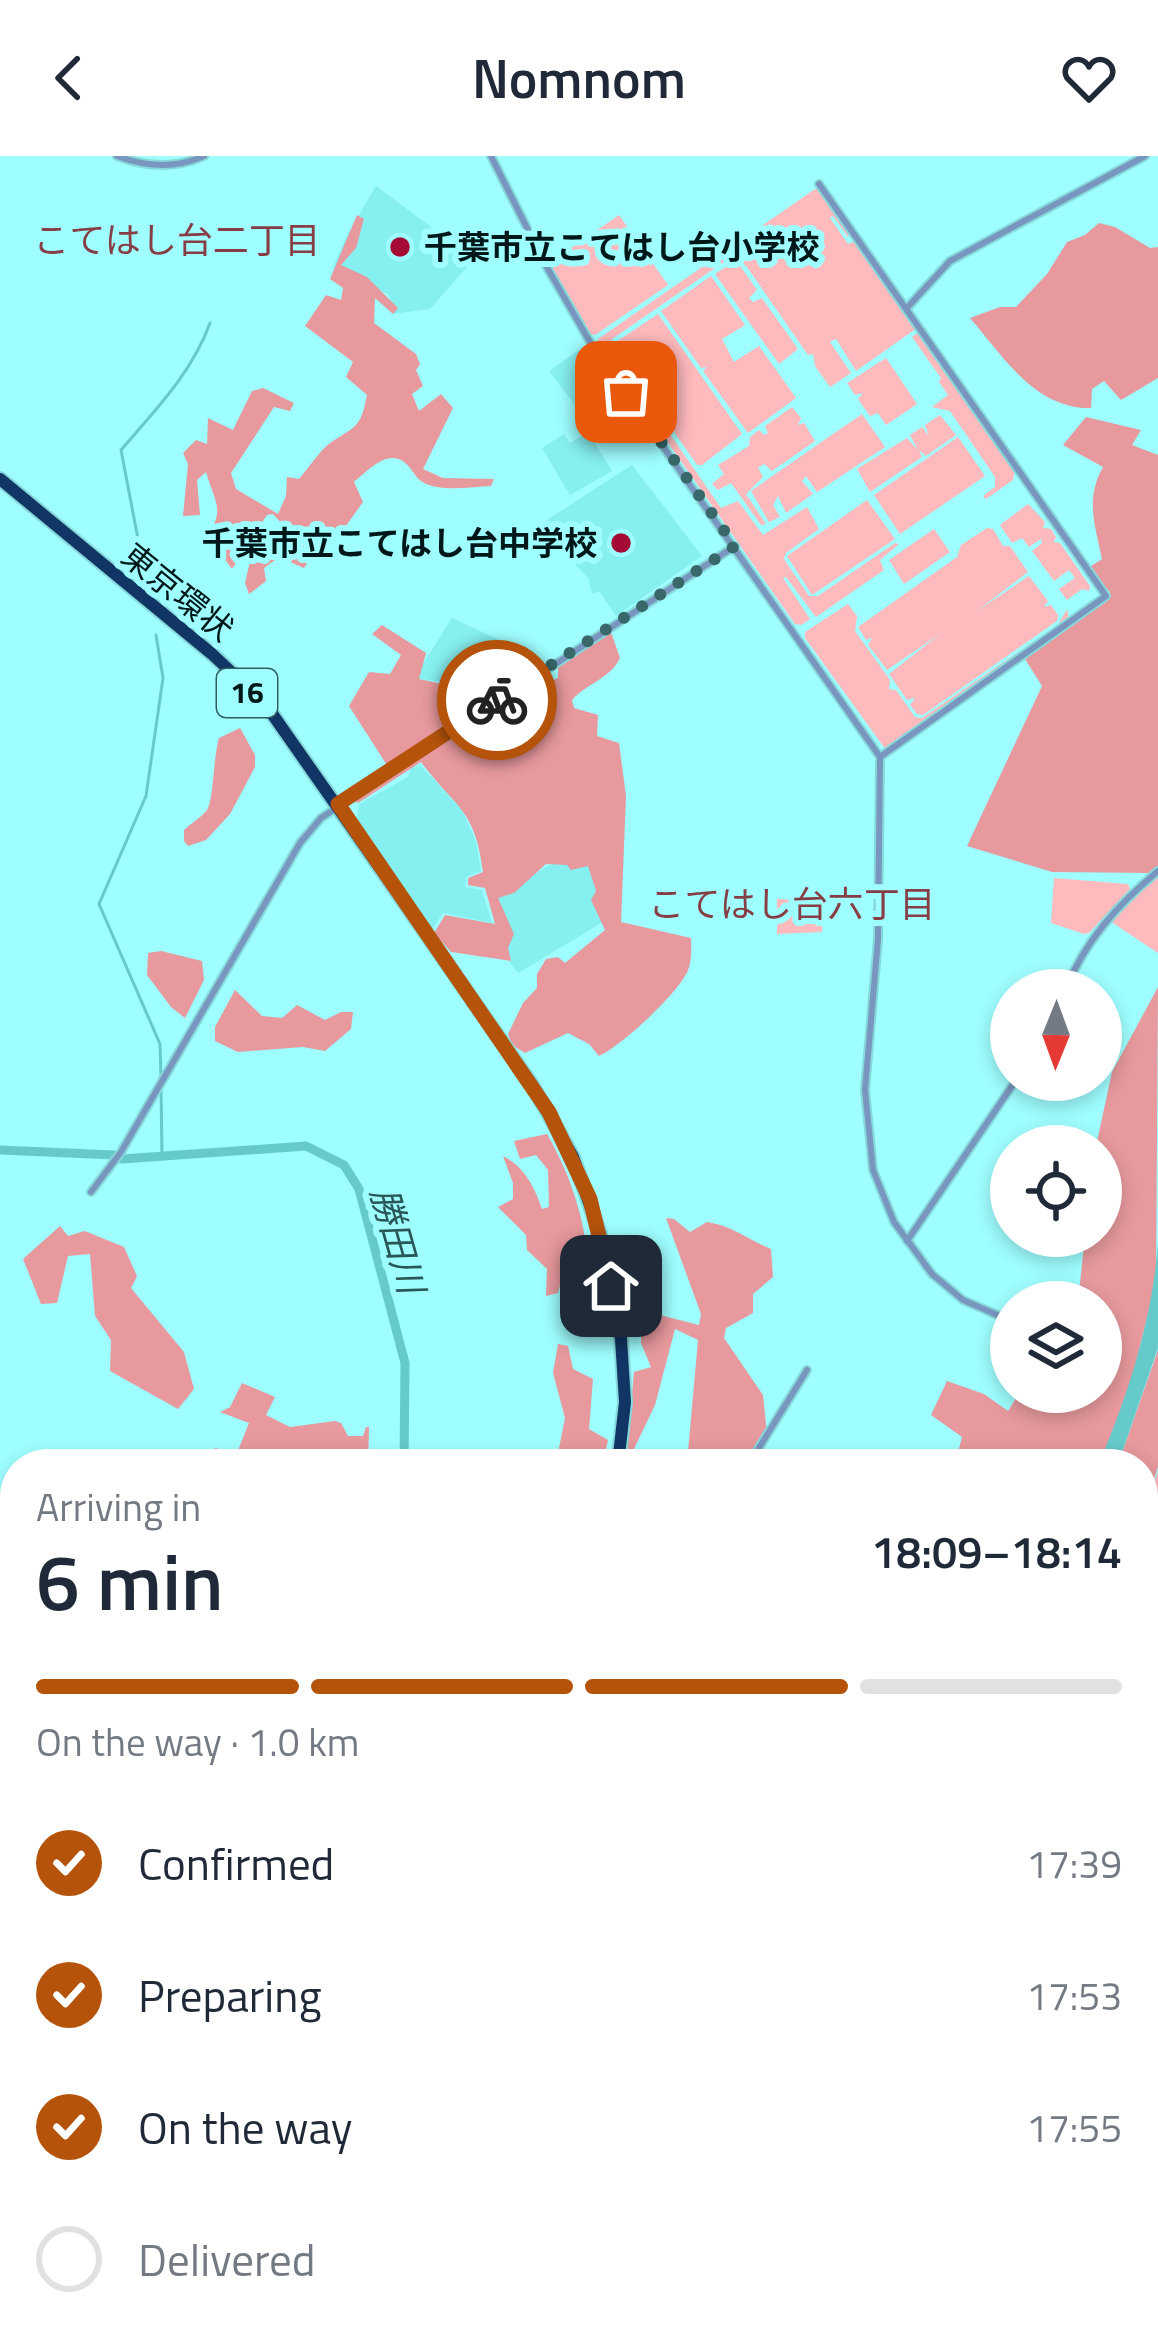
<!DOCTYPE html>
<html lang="en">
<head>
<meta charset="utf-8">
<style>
  body { margin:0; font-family:"Titillium Web","Noto Sans JP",sans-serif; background:#f6f6f7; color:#1f2937; height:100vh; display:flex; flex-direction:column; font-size:45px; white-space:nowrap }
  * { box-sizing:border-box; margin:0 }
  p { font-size:39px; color:#747a83 }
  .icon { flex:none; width:66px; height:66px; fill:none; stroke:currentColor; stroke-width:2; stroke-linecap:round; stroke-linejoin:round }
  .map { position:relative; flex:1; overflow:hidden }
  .panel { position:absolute; left:0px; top:1293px; width:1158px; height:903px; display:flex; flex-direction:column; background:#fff; border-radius:48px 48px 0 0; box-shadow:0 6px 18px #0003 }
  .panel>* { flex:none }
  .needle { width:78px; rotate:181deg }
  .buttons { position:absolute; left:990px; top:813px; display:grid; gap:24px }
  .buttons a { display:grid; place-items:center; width:132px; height:132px; border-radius:50%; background:#fff; box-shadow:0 6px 18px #0003; font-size:60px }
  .pin { position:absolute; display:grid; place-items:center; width:102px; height:102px; color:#fff; margin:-51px; border-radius:24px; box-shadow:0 6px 18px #0006 }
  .courier { position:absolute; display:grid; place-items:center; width:120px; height:120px; margin:-60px; border:9px solid #b45309; border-radius:50%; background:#fff; color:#222; box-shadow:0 3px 15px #0007 }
  .summary em { font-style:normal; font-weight:600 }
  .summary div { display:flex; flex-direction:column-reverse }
  .summary { display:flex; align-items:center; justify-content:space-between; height:204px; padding:0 36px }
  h1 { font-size:78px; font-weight:600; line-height:90px }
  .bar { display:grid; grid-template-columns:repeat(4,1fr); gap:18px 12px; align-content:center; height:144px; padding:0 36px }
  .bar i { height:15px; border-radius:9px; background:#e0e1e3 }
  .bar .current { background:#b45309 }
  .bar p { grid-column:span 4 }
  ol { padding:0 36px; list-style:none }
  li { display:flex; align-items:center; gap:36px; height:132px }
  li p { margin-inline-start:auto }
  li .icon { padding:12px; border-radius:50%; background:#b45309; color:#fff; stroke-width:4 }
  li:last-child { color:#747a83 }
  li i { width:66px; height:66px; border:6px solid #e0e1e3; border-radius:50% }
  header { display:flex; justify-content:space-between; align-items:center; height:156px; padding:0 36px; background:#fff; font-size:54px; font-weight:600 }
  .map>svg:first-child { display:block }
</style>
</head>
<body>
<header><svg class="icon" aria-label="back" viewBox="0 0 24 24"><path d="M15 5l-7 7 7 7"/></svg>Nomnom<svg class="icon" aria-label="heart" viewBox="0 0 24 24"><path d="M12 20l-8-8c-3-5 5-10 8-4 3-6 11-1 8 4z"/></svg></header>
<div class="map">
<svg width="1158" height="2194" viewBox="0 0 1158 2194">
  <rect width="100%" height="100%" fill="#9ffeff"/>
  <g fill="#86eff0">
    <path d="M 376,30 L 474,103 L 430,153 L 393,158 L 389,139 L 333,111 L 347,79 Z"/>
    <path d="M 583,191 L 618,236 L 585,262 L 549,215 Z"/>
    <path d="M 588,276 L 612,315 L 570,339 L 542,292 L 564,278 L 570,287 Z"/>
    <path d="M 632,309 L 702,400 L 616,460 L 599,435 L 592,438 L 589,423 L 571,404 L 533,373 Z"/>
    <path d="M 452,462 L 504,486 L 499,518 L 515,529 L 501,538 L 497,533 L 464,532 L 463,529 L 414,522 Z"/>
    <path d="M 420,609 L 462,654 L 476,686 L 481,715 L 466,721 L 465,731 L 482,734 L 492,767 L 443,757 L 432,774 L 357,663 L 359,648 L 408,621 L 411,612 Z"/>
    <path d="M 585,691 L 613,760 L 518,817 L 511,808 L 491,740 Z"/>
    <path d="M 15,1938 L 15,2049 L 9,2049 L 5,2046 L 0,2004 L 0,1948 Z"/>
    <path d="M 347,2181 L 531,2181 L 532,2194 L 350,2194 Z"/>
  </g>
  <g fill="#febabd">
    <path d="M 815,33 L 819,33 L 850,77 L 848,81 L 833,60 L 830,62 L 848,88 L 855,85 L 917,172 L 856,215 L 836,183 L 830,186 L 851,217 L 830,231 L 815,210 L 813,198 L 808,199 L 747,111 L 734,99 L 612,183 L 609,190 L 721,352 L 738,345 L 763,379 L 807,351 L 819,373 L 786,397 L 784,403 L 809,440 L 818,440 L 895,387 L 899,388 L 880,404 L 884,414 L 816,461 L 786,421 L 783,422 L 810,463 L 801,469 L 795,468 L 598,187 L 598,183 Z"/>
    <path d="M 619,59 L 668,129 L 595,179 L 589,178 L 551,112 L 552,105 Z"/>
    <path d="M 736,104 L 757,134 L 749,142 L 753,146 L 762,142 L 798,193 L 779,208 L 715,118 Z"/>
    <path d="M 711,120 L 745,169 L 722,183 L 734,206 L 759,190 L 796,242 L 748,277 L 703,215 L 707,211 L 701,212 L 661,155 Z"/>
    <path d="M 658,158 L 742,278 L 702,309 L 697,309 L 613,188 Z"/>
    <path d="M 919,176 L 1015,313 L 1013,324 L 986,343 L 983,340 L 995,331 L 995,321 L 950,255 L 932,251 L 948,239 L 939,226 L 941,222 L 912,181 Z"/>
    <path d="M 886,202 L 917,248 L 886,269 L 878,257 L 870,260 L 858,243 L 863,237 L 855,239 L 847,227 Z"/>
    <path d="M 792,251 L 801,262 L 798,269 L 804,267 L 815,285 L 772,315 L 764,308 L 758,312 L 763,321 L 746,338 L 766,368 L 761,369 L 731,327 L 718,334 L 712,328 L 724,318 L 718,309 L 749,290 L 750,281 L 759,274 L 764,279 L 768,277 L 765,270 Z"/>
    <path d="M 862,258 L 885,291 L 817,336 L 806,320 L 802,325 L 813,338 L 786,357 L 778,340 L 773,349 L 780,361 L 769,366 L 751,335 Z"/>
    <path d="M 940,259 L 956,279 L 926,300 L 919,294 L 922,301 L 870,336 L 857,313 L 907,282 L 918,294 L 910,279 L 922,271 L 929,280 L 925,269 Z"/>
    <path d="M 958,281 L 985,320 L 900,378 L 874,339 Z"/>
    <path d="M 867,344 L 895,383 L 812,439 L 787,400 Z"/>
    <path d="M 1028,348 L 1045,366 L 1043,372 L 1051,373 L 1056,381 L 1054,386 L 1060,387 L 1090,430 L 1089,435 L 1082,433 L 1067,444 L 1059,433 L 1075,422 L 1069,414 L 1054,425 L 1032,395 L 1042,387 L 1041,383 L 1029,391 L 1022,382 L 1012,387 L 1000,369 Z"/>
    <path d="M 987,372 L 993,373 L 1003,390 L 1010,390 L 1028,416 L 977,455 L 1029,420 L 1048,445 L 1044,451 L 1051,449 L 1058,459 L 1057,465 L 923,559 L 917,558 L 910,549 L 915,542 L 907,544 L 889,518 L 940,478 L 887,514 L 868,489 L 872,482 L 866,484 L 858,471 L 957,401 L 961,389 Z"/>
    <path d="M 934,373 L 950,396 L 904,428 L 889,404 Z"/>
    <path d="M 848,448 L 857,460 L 855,475 L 890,524 L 889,533 L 896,534 L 915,561 L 922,562 L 1058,469 L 1067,453 L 1069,464 L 886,594 L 805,482 L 805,476 Z"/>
    <path d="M 1158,720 L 1158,797 L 1113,767 L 1111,762 Z"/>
    <path d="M 1054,722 L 1128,728 L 1130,733 L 1089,777 L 1084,778 L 1051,767 Z"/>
    <path d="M 777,743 L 823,745 L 822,776 L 777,778 Z"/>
    <path d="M 1158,1315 L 1158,1862 L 1143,1868 L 1143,1358 Z"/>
  </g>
  <g fill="#e7999d">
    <path d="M 357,59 L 364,63 L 356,92 L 341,109 L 367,121 L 398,152 L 393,158 L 375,142 L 374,167 L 416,198 L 420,208 L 416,214 L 423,230 L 412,238 L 419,255 L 441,238 L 453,252 L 423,313 L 443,322 L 494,323 L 491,330 C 471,331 443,336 424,327 C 415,322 412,312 404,306 C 386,293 367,316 354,326 L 363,346 L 343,374 L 321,387 L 304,412 L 279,401 L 264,412 L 266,425 L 249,438 L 245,427 L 251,401 L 292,379 L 273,358 L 267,359 L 232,413 L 215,390 L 202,386 C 227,355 216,350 206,316 L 197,324 L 200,359 L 183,360 L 188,308 L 183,297 L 196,284 L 207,288 L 208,262 L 233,274 L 252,235 L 263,232 L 294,247 L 290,255 L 274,251 L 231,317 L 236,333 L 278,358 L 286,340 L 287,321 L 299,323 C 309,312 320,293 333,285 C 357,270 361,270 367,239 L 346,221 L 353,206 L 305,170 L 326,139 L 341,144 L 343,132 L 330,123 Z"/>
    <path d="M 1099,67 L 1115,71 L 1150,92 L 1158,91 L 1158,222 L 1121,244 L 1104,225 L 1092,233 L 1091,252 C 1035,253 1003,200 970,162 L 1000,151 L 1016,151 L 1047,118 L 1067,86 L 1085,79 Z"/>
    <path d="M 1086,261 L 1141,274 L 1132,289 L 1158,299 L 1158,710 L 1150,717 L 1052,716 L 967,690 L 1042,530 L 1025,503 L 1108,444 L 1110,436 L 1088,412 L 1102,403 C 1095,369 1085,343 1103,311 L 1063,289 Z"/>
    <path d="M 382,469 L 426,497 L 419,523 L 466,533 L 494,534 L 503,543 L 529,523 L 541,529 L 558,522 L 558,512 L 570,499 L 611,476 L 620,502 C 610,523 587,527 572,544 L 574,552 L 598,559 L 597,580 L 619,587 L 626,640 L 621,766 L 691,782 C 691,791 692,803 689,811 C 684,833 620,891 599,900 L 589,888 L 568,877 L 525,897 L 512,889 L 508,878 L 523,847 L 537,832 L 537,818 L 546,803 L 558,801 L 565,807 L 605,774 L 591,744 L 596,735 L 588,710 L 571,714 L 567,709 L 546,708 L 514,737 L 498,742 L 514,778 L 508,792 L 511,805 L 451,796 L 434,777 L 445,759 L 495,768 L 485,732 L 468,729 L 468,722 L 483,716 C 475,652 456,653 421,606 L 358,647 L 353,643 L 392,617 L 349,550 L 369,516 L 390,518 L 401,499 L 372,478 Z"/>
    <path d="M 240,572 L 255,599 L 255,611 L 230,658 L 206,684 L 188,690 L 184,685 L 184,674 C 190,668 202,661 207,654 C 214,643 213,602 219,582 Z"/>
    <path d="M 161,795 L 202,805 L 204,824 L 185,862 L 171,851 L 147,819 L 148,797 Z"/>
    <path d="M 1158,831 L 1156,1126 L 1126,1246 L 1099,1308 L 955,1308 L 962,1281 L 931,1259 L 947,1225 L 984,1238 L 1008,1255 L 1020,1236 L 1044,1240 L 1047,1236 L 1101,1236 L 1101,1146 L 1078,1146 L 1085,1080 L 1101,1080 L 1101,990 L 1096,990 L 1112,916 Z"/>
    <path d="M 235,834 L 262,860 L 282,862 L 297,849 L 325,864 L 341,856 L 353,856 L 351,873 L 325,895 L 303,891 L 238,896 L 215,885 L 215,871 Z"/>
    <path d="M 547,978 C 570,1018 585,1062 588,1108 L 588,1115 L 562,1122 L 558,1137 L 546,1140 L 547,1113 L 527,1094 L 526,1079 L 498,1051 L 513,1043 L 513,1027 L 503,1000 C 524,1010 535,1032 542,1053 L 549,1051 L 548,1014 L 536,999 L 520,1003 L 514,985 Z"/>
    <path d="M 666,1062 L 674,1063 L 690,1076 L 707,1066 C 730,1069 749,1084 771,1093 L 773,1121 L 753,1138 L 753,1157 L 726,1172 L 724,1182 L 763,1239 L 767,1278 L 745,1308 L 687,1307 L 698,1184 L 675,1173 L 655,1249 L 633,1295 L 627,1292 L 634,1216 L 651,1211 L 641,1187 L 641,1163 L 634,1156 L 648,1156 L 699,1169 L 701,1158 Z"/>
    <path d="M 60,1070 L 68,1080 L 85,1075 L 124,1091 L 137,1120 L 131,1132 L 184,1196 L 194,1233 L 178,1253 L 110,1215 L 111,1184 L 95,1160 L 90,1098 L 68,1100 L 57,1147 L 41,1148 L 23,1103 Z"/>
    <path d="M 558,1188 L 568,1190 L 573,1213 L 593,1223 L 589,1273 L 608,1284 L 603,1308 L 562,1308 L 559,1292 L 565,1262 L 553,1217 Z"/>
    <path d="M 1158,1194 L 1158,1311 L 1143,1355 L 1143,1308 L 1118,1308 Z"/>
    <path d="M 242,1227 L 275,1241 L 266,1259 L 290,1271 L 335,1265 L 341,1267 L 348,1280 L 363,1280 L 366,1271 L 369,1271 L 368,1308 L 213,1308 L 215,1292 L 237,1297 L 249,1267 L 220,1256 L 230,1251 Z"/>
  </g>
  <path fill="#66cacb" d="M 1158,1087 L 1158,1192 L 1118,1308 L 1099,1308 C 1129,1236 1152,1165 1158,1087 Z"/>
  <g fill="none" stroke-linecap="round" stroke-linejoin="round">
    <g stroke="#66cacb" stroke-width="3">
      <path d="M 147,430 L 121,294 C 155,254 192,217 210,167"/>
      <path d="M 156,479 L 163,522 L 146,640 L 99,748 L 160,888 L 161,921"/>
      <path d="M 161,930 L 162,1001"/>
    </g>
    <path stroke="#66cacb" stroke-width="9" d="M 0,994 L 114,999 L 122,1003 L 306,990 L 344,1009 L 359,1033 L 405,1207 L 404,1308"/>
    <defs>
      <g id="minor">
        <path d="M 117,0 C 146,11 175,13 204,0"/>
        <path d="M 491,0 L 545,108 L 590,186 L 880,601 L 878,783 L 865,934 L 873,1014 L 894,1066 L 932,1118 L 963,1144 L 1011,1165"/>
        <path d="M 819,28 L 1106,440 L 880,601"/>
        <path d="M 906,153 L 950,105 L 1145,0"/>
        <path d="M 1065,834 C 1086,784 1117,749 1158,715"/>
        <path d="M 91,1036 L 121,996 L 300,687 L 321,662 L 735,390"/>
        <path d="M 907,1085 L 1016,924"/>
        <path d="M 622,1298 L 665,1308"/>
        <path d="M 749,1308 L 807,1214"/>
        <path d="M 0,1564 L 15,1581"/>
        <path d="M 1143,1871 L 1158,1865"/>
        <path d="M 0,1915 L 15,1904"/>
        <path d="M 0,2059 L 5,2103"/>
        <path d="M 0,2103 L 15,2102"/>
        <path d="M 107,2181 L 109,2194"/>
        <path d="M 344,2181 L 348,2194"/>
      </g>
      <g id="highway">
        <path d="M 0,323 L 212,498 L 266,549 L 532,929 L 573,1001 L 600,1078 L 621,1183 L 625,1246 L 618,1308"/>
        <path d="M 692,2181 L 696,2194"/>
      </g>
    </defs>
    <use href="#minor" stroke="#86d9da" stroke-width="10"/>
    <use href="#highway" stroke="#86d9da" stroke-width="16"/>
    <use href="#minor" stroke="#7996bf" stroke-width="6"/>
    <use href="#highway" stroke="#113665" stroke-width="12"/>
    <defs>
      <g id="rail">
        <path d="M 1143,2157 L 1158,2150"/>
        <path d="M 1063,2194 L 1092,2181"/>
      </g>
    </defs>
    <use href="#rail" stroke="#2b5657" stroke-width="8"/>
    <use href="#rail" stroke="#9ffeff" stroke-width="3" stroke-dasharray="9" stroke-linecap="butt"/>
  </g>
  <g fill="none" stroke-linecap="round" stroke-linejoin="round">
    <path stroke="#38686a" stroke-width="12" stroke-dasharray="0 21.6" d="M 497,544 L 735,390 L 626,236"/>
    <path stroke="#b45309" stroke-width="15" d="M 497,544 L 338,648 L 549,956 L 590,1043 L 611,1130"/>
  </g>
  <g fill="#a50a34" stroke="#9ffeff" stroke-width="4.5">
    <circle cx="400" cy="91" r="12"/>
    <circle cx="621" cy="387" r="12"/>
  </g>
  <g text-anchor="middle" stroke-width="12" stroke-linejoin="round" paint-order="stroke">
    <rect fill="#9ffeff" stroke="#305d5e" stroke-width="3" x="217" y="513" width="60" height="48" rx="9"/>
    <g font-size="30" font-weight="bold" fill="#001819">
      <text x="247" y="547">16</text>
    </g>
    <g font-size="33" font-weight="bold" fill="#001819" stroke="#9ffeff" text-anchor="start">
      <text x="424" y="103">千葉市立こてはし台小学校</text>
      <text x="597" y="399" text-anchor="end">千葉市立こてはし台中学校</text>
    </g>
    <g font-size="33" fill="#001819" stroke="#9ffeff">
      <text transform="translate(178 436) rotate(39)" y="12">東京環状</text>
    </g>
    <g font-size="36" fill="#863d43" stroke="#9ffeff">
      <text x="177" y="97">こてはし台二丁目</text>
      <text x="792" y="761">こてはし台六丁目</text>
    </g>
    <g font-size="36" font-style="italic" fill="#295656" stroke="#9ffeff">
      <text transform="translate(398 1084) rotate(74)" y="13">勝田川</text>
    </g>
  </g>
</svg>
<div class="buttons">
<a><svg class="needle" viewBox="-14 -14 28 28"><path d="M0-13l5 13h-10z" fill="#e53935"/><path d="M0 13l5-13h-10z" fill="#747a83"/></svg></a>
<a><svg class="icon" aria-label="locate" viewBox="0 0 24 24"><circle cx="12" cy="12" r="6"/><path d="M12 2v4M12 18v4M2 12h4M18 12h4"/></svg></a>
<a><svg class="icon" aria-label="layers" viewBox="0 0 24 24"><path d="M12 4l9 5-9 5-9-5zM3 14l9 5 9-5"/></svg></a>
</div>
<div class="pin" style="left:626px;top:236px;background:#ea580c"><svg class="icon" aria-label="bag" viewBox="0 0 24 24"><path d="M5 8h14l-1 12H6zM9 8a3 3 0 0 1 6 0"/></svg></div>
<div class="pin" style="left:611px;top:1130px;background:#1f2937"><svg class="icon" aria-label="home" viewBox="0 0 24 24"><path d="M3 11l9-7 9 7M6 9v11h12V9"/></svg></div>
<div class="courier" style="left:497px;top:544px"><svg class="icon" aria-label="bike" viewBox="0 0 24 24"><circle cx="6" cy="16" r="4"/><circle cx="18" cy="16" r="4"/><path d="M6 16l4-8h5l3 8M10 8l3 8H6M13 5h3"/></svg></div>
<section class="panel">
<div class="summary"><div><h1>6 min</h1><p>Arriving in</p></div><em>18:09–18:14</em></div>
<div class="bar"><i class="current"></i><i class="current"></i><i class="current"></i><i></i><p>On the way · 1.0 km</p></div>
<ol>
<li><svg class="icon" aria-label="check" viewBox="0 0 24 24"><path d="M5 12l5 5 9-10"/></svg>Confirmed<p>17:39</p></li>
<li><svg class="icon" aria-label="check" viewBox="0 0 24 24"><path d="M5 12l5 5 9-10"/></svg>Preparing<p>17:53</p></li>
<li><svg class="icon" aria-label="check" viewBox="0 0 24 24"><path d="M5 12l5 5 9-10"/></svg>On the way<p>17:55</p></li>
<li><i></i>Delivered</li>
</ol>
</section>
</div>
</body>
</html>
